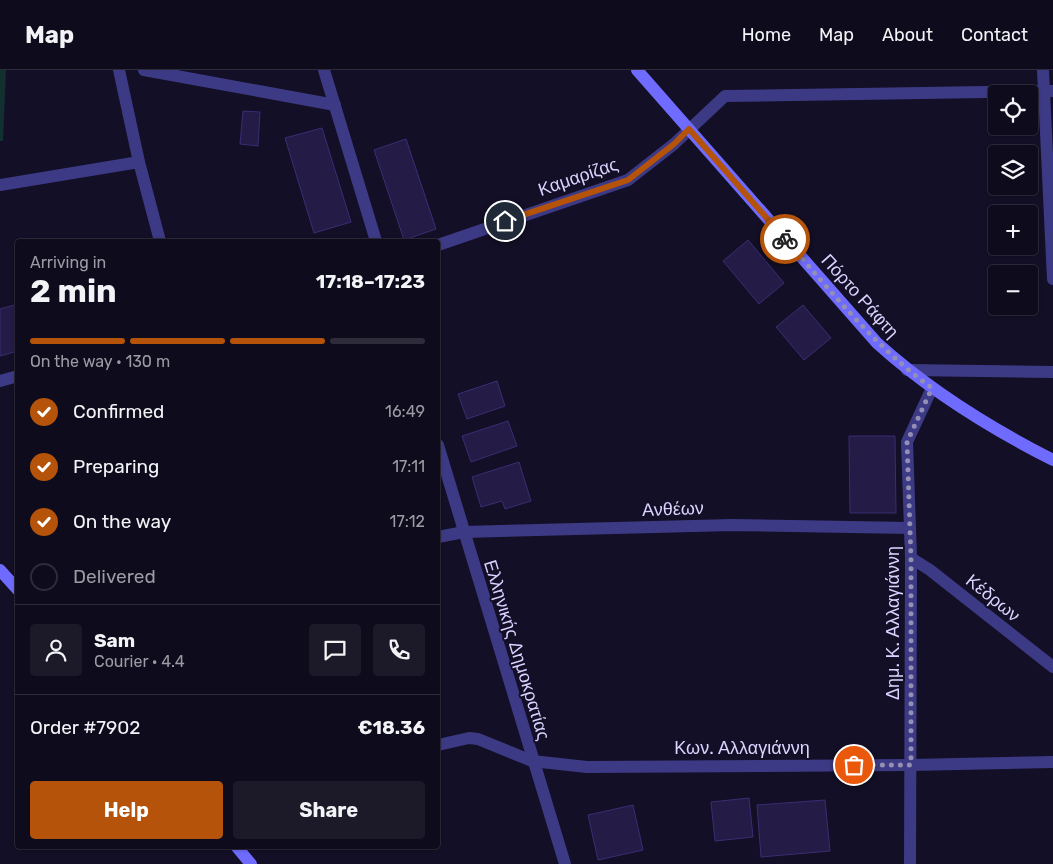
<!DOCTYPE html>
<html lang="en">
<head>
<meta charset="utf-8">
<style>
  body { margin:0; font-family:Rubik,sans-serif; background:#1c1929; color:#f1f3f6; height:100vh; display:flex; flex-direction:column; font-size:19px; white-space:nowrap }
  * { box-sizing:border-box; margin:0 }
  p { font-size:16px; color:#9b9ba3 }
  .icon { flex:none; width:28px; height:28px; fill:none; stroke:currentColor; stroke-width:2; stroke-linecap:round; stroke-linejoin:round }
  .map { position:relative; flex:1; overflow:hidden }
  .sheet { position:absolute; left:15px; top:169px; width:425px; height:610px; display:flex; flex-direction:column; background:#0e0b1c; border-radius:5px; box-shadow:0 1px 4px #0004,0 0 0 1px #2e2b3b }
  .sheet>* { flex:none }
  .controls { position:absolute; left:988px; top:15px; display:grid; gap:10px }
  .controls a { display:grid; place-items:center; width:50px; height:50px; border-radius:5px; background:#0e0b1c; box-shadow:0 1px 4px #0004,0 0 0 1px #2e2b3b; font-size:25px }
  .pin { position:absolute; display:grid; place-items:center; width:42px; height:42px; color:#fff; margin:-21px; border:2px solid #fff; border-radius:50%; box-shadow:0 1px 5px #0007 }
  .courier { position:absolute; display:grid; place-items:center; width:50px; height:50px; margin:-25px; border:4px solid #b45309; border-radius:50%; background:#fff; color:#222; box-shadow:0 1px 6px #0007 }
  .head em { font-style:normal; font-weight:700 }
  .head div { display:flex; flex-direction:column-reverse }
  .head { display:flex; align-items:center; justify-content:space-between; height:85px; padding:0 15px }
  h1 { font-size:32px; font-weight:700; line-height:38px }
  .bar { display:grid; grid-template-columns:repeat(4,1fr); gap:8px 5px; align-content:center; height:60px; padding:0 15px }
  .bar i { height:6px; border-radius:4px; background:#2e2b3b }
  .bar .current { background:#b45309 }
  .bar p { grid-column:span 4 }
  .line { display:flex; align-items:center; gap:12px; padding:0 15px; border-top:1px solid #2e2b3b }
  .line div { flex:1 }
  .round { display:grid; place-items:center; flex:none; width:52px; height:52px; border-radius:5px; background:#1c1929 }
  ol { padding:0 15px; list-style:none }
  li { display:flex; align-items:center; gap:15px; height:55px }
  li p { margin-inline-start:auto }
  li .icon { padding:5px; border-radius:50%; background:#b45309; color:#fff; stroke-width:4 }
  li:last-child { color:#9b9ba3 }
  li i { width:28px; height:28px; border:2px solid #2e2b3b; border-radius:50% }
  .cta { display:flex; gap:10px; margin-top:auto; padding:10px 15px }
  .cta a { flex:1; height:58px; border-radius:5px; background:#b45309; color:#fff; font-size:20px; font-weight:700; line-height:58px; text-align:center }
  .cta a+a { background:#1c1929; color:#f1f3f6 }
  header { display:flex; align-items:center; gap:30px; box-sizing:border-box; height:70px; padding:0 25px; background:#0e0b1c; border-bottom:1px solid #2e2b3b }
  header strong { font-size:24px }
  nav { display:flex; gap:28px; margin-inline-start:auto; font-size:18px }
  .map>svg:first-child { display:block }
</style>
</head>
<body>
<header>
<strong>Map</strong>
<nav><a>Home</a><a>Map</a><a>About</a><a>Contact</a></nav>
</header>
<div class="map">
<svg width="1053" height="794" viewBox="0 0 1053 794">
  <rect width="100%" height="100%" fill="#130f26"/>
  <path fill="#12302f" d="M 0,0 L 6,0 L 3,71 L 0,71 Z"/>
  <g fill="#241b47" stroke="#3b2d73">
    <path d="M 243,41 L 260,42 L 258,76 L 240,74 Z"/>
    <path d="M 322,58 L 351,152 L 314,163 L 285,68 Z"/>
    <path d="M 406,69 L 436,159 L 404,170 L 374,80 Z"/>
    <path d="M 748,170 L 784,213 L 759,234 L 723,191 Z"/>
    <path d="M 18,234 L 18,281 L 0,286 L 0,239 Z"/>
    <path d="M 803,235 L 831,268 L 804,290 L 776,257 Z"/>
    <path d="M 497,311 L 505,336 L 467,349 L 458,324 Z"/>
    <path d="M 508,351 L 517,376 L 471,392 L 462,366 Z"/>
    <path d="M 849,366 L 895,366 L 896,443 L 850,443 Z"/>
    <path d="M 519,392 L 531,431 L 505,439 L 502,431 L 481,437 L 472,407 Z"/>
    <path d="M 749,728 L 753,767 L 715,771 L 711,732 Z"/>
    <path d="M 825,730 L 830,781 L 761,787 L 757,735 Z"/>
    <path d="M 633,735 L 643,780 L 598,790 L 588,745 Z"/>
  </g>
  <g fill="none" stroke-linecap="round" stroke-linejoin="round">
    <g stroke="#3d3a85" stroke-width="12">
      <path d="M 119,0 L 139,92 L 160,171"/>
      <path d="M 144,0 L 335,35"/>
      <path d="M 324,0 L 376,171"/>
      <path d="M 1043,0 L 1053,209"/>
      <path d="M 0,115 L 139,92"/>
      <path d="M 438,175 L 628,110 L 674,74 L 725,26 L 1053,21"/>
      <path d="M 907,300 L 1053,302"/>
      <path d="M 0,311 L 18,306"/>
      <path d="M 438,375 L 565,794"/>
      <path d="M 438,467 L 464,462 L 732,455 L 910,458"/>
      <path d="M 911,488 L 930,500 L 1053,597"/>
      <path d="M 438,675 L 469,668 L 478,669 L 532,691 L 587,697 L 911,695 L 1053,692"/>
      <path d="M 910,794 L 911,488 L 907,372 L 932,318"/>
    </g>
    <g stroke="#6f6bff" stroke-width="12">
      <path d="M 637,0 L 877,273 C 930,321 990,358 1053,390"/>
      <path d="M 0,500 L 18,520"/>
      <path d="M 236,776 L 251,794"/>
    </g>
  </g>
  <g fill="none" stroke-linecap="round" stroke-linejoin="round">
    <path stroke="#948fb3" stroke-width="5" stroke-dasharray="0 9" d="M 785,169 C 832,222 875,277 932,318 L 907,372 L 911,488 L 911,695 L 854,695"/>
    <path stroke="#b45309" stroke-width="6" d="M 505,151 L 628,110 L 674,74 L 689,59 L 785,169"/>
  </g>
  <g text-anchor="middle" stroke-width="4" stroke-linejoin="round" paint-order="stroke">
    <g font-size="18" fill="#d9d4ff" stroke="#130f26">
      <text transform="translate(578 107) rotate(-19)" y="6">Καμαρίζας</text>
      <text transform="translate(860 226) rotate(48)" y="6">Πόρτο Ράφτη</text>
      <text transform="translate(673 439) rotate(-2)" y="6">Ανθέων</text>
      <text transform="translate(993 528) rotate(39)" y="6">Κέδρων</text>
      <text transform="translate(893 553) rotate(-90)" y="6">Δημ. Κ. Αλλαγιάννη</text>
      <text transform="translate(517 580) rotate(73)" y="6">Ελληνικής Δημοκρατίας</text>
      <text x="742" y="684">Κων. Αλλαγιάννη</text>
    </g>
  </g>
</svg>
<div class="controls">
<a><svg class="icon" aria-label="locate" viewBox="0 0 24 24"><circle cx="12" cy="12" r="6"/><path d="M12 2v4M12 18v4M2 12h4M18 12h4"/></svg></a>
<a><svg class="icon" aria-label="layers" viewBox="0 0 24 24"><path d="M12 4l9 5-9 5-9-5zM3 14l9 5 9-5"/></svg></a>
<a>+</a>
<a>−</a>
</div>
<div class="pin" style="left:854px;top:695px;background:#ea580c"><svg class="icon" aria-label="bag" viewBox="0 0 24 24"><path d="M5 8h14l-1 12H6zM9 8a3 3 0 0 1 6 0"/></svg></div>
<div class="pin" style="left:505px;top:151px;background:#1f2937"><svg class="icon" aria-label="home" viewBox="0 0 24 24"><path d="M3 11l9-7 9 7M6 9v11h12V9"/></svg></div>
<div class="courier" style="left:785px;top:169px"><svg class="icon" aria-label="bike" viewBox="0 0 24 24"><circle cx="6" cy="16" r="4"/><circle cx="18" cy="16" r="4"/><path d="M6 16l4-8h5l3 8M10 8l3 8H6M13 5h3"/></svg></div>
<section class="sheet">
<div class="head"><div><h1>2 min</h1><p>Arriving in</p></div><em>17:18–17:23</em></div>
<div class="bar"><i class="current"></i><i class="current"></i><i class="current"></i><i></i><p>On the way · 130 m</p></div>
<ol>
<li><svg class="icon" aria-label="check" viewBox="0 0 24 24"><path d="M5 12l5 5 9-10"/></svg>Confirmed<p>16:49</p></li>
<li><svg class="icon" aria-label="check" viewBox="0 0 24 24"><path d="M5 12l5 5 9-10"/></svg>Preparing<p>17:11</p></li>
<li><svg class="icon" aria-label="check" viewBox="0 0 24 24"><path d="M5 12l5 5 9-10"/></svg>On the way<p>17:12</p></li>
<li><i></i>Delivered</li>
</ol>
<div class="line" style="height:90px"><a class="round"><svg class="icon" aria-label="person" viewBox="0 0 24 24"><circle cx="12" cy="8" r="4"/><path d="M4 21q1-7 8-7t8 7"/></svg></a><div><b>Sam</b><p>Courier · 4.4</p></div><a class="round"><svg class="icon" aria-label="chat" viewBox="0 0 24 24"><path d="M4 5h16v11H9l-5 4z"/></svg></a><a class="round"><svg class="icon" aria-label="phone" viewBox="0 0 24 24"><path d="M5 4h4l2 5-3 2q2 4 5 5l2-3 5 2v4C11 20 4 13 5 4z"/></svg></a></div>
<div class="line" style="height:65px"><div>Order #7902</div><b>€18.36</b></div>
<div class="cta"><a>Help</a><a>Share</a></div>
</section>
</div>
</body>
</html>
